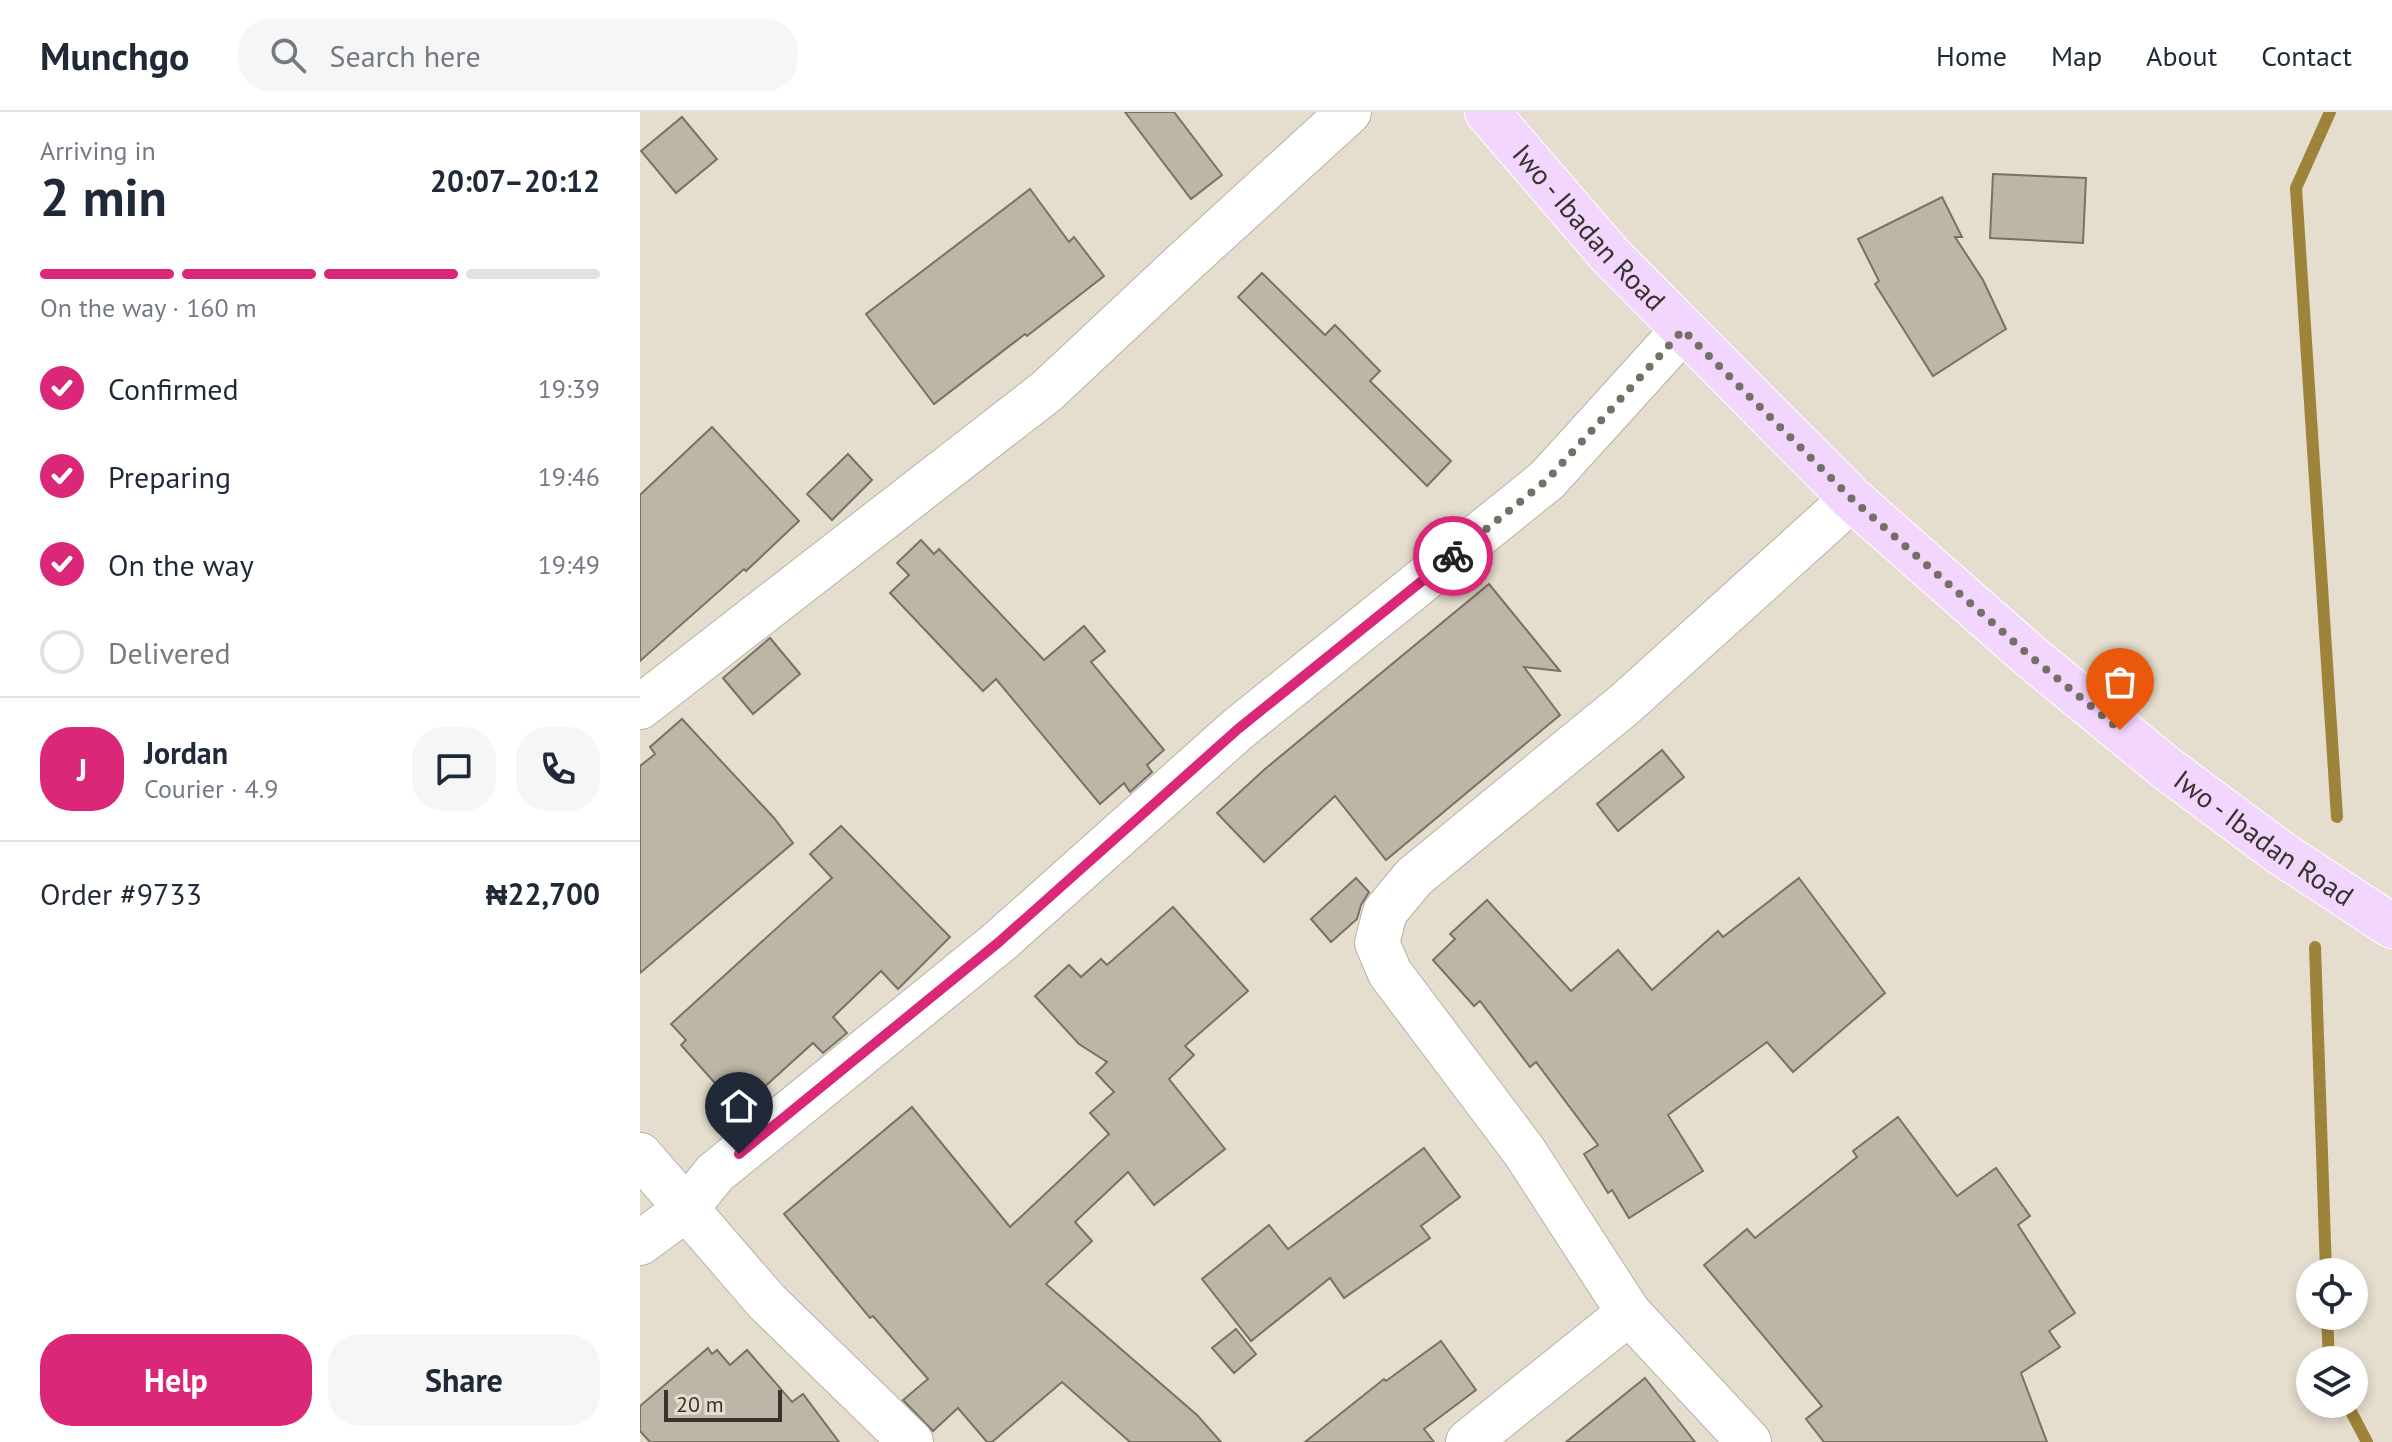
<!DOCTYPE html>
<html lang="en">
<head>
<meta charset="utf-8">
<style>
  body { margin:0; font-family:"PT Sans",sans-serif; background:#f6f6f7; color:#1f2937; height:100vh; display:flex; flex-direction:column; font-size:30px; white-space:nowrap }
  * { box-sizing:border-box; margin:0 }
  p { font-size:26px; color:#747a83 }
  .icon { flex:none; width:44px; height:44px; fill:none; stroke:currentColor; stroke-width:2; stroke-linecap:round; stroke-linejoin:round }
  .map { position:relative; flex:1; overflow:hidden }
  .sheet { display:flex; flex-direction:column; background:#fff; width:640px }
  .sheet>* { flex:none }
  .tools { position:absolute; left:1656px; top:1146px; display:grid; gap:16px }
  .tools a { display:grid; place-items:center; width:72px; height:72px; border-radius:50%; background:#fff; box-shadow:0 4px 12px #0003; font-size:40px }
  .scale { position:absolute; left:24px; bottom:20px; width:118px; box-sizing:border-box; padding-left:8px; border:4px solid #36342d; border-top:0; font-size:22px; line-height:28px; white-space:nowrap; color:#36342d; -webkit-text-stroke:6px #e5dece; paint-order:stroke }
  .pin { position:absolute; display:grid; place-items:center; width:68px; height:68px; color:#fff; margin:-82px -34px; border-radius:50% 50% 50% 0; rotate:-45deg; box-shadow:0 0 8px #0007 }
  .pin .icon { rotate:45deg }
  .courier { position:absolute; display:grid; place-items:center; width:80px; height:80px; margin:-40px; border:6px solid #db2777; border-radius:50%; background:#fff; color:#222; box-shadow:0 2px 10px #0007 }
  .summary em { font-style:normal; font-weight:800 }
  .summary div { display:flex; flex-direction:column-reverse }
  .summary { display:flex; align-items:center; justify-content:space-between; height:136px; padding:0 40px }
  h1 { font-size:52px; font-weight:800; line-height:60px }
  .bar { display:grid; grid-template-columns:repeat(4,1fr); gap:12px 8px; align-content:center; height:96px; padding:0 40px }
  .bar i { height:10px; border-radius:6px; background:#e0e1e3 }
  .bar .selected { background:#db2777 }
  .bar p { grid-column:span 4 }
  .line { display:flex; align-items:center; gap:20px; padding:0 40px; border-top:2px solid #e0e1e3 }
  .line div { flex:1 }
  .round { display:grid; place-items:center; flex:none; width:84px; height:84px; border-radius:32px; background:#f6f6f7 }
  ol { padding:0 40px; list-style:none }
  li { display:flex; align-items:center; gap:24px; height:88px }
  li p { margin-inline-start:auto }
  li .icon { padding:8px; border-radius:50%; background:#db2777; color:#fff; stroke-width:4 }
  li:last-child { color:#747a83 }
  li i { width:44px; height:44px; border:4px solid #e0e1e3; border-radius:50% }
  .cta { display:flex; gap:16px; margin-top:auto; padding:16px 40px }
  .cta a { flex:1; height:92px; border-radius:32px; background:#db2777; color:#fff; font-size:32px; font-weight:800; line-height:92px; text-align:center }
  .cta a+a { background:#f6f6f7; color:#1f2937 }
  header { display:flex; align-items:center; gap:48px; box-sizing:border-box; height:112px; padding:0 40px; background:#fff; border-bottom:2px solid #e0e1e3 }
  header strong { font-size:38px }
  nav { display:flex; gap:44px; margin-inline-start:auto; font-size:28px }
  .search { width:560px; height:72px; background:#f6f6f7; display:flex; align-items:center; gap:20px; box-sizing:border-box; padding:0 28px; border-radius:32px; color:#747a83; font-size:30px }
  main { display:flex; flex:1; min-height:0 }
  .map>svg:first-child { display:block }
</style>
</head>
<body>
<header>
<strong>Munchgo</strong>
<div class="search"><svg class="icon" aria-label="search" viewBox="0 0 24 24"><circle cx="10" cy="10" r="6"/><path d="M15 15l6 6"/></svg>Search here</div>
<nav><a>Home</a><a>Map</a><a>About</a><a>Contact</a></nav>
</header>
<main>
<section class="sheet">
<div class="summary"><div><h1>2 min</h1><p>Arriving in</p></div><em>20:07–20:12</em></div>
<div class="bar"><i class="selected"></i><i class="selected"></i><i class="selected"></i><i></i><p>On the way · 160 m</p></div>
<ol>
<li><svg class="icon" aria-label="check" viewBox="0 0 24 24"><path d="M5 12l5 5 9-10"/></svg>Confirmed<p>19:39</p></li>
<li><svg class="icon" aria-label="check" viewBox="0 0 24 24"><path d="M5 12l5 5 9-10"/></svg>Preparing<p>19:46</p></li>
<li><svg class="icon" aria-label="check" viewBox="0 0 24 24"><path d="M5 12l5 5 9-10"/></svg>On the way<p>19:49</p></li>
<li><i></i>Delivered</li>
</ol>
<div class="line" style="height:144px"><b class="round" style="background:#db2777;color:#fff">J</b><div><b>Jordan</b><p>Courier · 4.9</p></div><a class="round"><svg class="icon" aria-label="chat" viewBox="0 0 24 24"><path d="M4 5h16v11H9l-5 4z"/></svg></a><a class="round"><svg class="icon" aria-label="phone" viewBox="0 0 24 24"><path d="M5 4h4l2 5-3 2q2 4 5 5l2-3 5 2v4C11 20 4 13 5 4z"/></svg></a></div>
<div class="line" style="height:104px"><div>Order #9733</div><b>₦22,700</b></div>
<div class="cta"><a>Help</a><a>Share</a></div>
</section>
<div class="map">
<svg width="1752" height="1330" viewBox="0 0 1752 1330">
  <rect width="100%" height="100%" fill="#e5dece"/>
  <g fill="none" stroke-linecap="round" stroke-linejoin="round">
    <g stroke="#9e843a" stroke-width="12">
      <path d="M 1690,0 L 1656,76 L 1697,705"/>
      <path d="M 1675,835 L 1686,1160"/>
      <path d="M 1687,1204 L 1689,1248"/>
      <path d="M 1707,1292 L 1727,1330"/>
    </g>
  </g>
  <g fill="#bdb6a7" stroke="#787264" stroke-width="2">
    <path d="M 485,0 L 534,0 L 582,63 L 551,87 Z"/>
    <path d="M 42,5 L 77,47 L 36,81 L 1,39 Z"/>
    <path d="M 1353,62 L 1446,66 L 1443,131 L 1350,126 Z"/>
    <path d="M 390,77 L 429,130 L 434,125 L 464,164 L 387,224 L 385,222 L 294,292 L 226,202 Z"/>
    <path d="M 1302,85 L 1322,125 L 1315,125 L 1343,168 L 1366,217 L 1293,264 L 1235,172 L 1239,169 L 1218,127 Z"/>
    <path d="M 622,161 L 685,223 L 695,213 L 740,259 L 730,269 L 811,349 L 787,374 L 598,185 Z"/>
    <path d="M 72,315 L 159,409 L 106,459 L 104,457 L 0,549 L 0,383 Z"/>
    <path d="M 208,342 L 232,368 L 192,408 L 167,382 Z"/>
    <path d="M 281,428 L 294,442 L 299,437 L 404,548 L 444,514 L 465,539 L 451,550 L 524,638 L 507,653 L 512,660 L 490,680 L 484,671 L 460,692 L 356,567 L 343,579 L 250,481 L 269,463 L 257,451 Z"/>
    <path d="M 849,472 L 920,559 L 884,555 L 920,603 L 746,748 L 695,684 L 624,750 L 577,701 L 625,657 Z"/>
    <path d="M 130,526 L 160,562 L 113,602 L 83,566 Z"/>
    <path d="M 42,607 L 134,706 L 153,731 L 0,861 L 0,654 L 15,642 L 10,635 Z"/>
    <path d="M 1022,638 L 1044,665 L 978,719 L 957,692 Z"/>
    <path d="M 201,714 L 310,825 L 258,877 L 241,859 L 193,905 L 207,921 L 183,941 L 173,931 L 99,998 L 41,933 L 46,928 L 31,912 L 192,766 L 170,742 Z"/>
    <path d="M 716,766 L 729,780 L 721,793 L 717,807 L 691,830 L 671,807 Z"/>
    <path d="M 1159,766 L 1245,881 L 1153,960 L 1127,930 L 1028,1003 L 1063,1059 L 989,1106 L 972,1078 L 968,1081 L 944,1042 L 958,1033 L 896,950 L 890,955 L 840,889 L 834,894 L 793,848 L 815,827 L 810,822 L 847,788 L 931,879 L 978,838 L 1012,878 L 1078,819 L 1083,825 Z"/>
    <path d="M 533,795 L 608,879 L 545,934 L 554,943 L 529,967 L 585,1037 L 514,1093 L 488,1060 L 435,1110 L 452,1129 L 406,1172 L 557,1303 L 581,1330 L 490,1330 L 422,1270 L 352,1330 L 347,1330 L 318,1296 L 293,1319 L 263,1288 L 288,1267 L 233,1204 L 230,1206 L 144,1102 L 272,995 L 370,1115 L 469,1022 L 450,1001 L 474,980 L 456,961 L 467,950 L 439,932 L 395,884 L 429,853 L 441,865 L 461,847 L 467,853 Z"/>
    <path d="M 1258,1005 L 1317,1084 L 1356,1056 L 1390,1104 L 1378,1113 L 1435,1201 L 1409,1219 L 1420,1235 L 1381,1261 L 1407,1330 L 1184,1330 L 1166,1307 L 1182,1294 L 1064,1153 L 1107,1117 L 1115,1126 L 1217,1045 L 1213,1039 Z"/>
    <path d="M 784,1036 L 820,1085 L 781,1114 L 790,1126 L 704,1186 L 690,1166 L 611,1229 L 562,1167 L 629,1113 L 648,1137 Z"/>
    <path d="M 596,1217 L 616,1242 L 594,1261 L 572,1236 Z"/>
    <path d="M 801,1229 L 836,1278 L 784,1317 L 794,1330 L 665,1330 L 744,1267 L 746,1269 Z"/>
    <path d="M 68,1236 L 72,1242 L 77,1238 L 90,1253 L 107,1238 L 152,1290 L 163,1282 L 199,1330 L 10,1330 L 0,1319 L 0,1294 Z"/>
    <path d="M 1005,1266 L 1055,1330 L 926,1330 Z"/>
  </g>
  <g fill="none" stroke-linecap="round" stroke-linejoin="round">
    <defs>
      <g id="minor">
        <path d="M 0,595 L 407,279 L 547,148 L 709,0"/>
        <path d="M 0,1043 L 127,1190 L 271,1330"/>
        <path d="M 0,1131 L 46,1097 L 75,1061 L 359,830 L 598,617 L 907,368 L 1043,218"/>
        <path d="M 828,1330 L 989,1201"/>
        <path d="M 1109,1330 L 989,1201 L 884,1039 L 750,861 L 737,831 L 745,800 L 774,765 L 985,592 L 1212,387"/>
      </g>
      <g id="primary">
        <path id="s1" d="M 847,0 L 970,143 L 1212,387 L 1390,544 L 1525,655 L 1642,742 L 1752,814"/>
      </g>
    </defs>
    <use href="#minor" stroke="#b8b2a2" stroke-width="46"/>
    <use href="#primary" stroke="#fff" stroke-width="46"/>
    <use href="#minor" stroke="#fff" stroke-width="44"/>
    <use href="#primary" stroke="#f3d6fe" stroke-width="44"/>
  </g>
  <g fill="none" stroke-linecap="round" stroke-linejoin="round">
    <path stroke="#737065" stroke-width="8" stroke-dasharray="0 14.4" d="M 813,444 L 907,368 L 1043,218 L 1212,387 L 1390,544 L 1480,618"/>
    <path stroke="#db2777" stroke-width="10" d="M 99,1042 L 359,830 L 598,617 L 813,444"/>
  </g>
  <g text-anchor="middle" stroke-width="7" stroke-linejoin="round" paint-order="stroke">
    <g font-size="28" fill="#36342d" stroke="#e5dece">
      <text dy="10" stroke="none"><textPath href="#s1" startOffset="154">Iwo - Ibadan Road</textPath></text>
      <text dy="10" stroke="none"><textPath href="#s1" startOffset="1066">Iwo - Ibadan Road</textPath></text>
    </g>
  </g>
</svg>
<div class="tools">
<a><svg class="icon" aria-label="locate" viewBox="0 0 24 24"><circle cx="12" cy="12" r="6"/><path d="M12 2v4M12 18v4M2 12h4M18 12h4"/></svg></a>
<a><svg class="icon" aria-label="layers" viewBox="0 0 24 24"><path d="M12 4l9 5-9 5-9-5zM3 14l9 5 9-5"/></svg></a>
</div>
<div class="scale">20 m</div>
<div class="pin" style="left:1480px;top:618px;background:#ea580c"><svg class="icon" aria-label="bag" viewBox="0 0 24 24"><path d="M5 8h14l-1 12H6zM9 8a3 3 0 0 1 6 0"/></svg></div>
<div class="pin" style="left:99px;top:1042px;background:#1f2937"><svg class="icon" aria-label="home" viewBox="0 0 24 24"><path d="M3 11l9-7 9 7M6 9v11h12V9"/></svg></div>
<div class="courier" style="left:813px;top:444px"><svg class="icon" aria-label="bike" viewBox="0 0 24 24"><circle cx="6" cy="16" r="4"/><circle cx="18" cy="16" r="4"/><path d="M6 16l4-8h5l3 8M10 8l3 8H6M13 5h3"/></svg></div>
</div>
</main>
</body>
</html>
